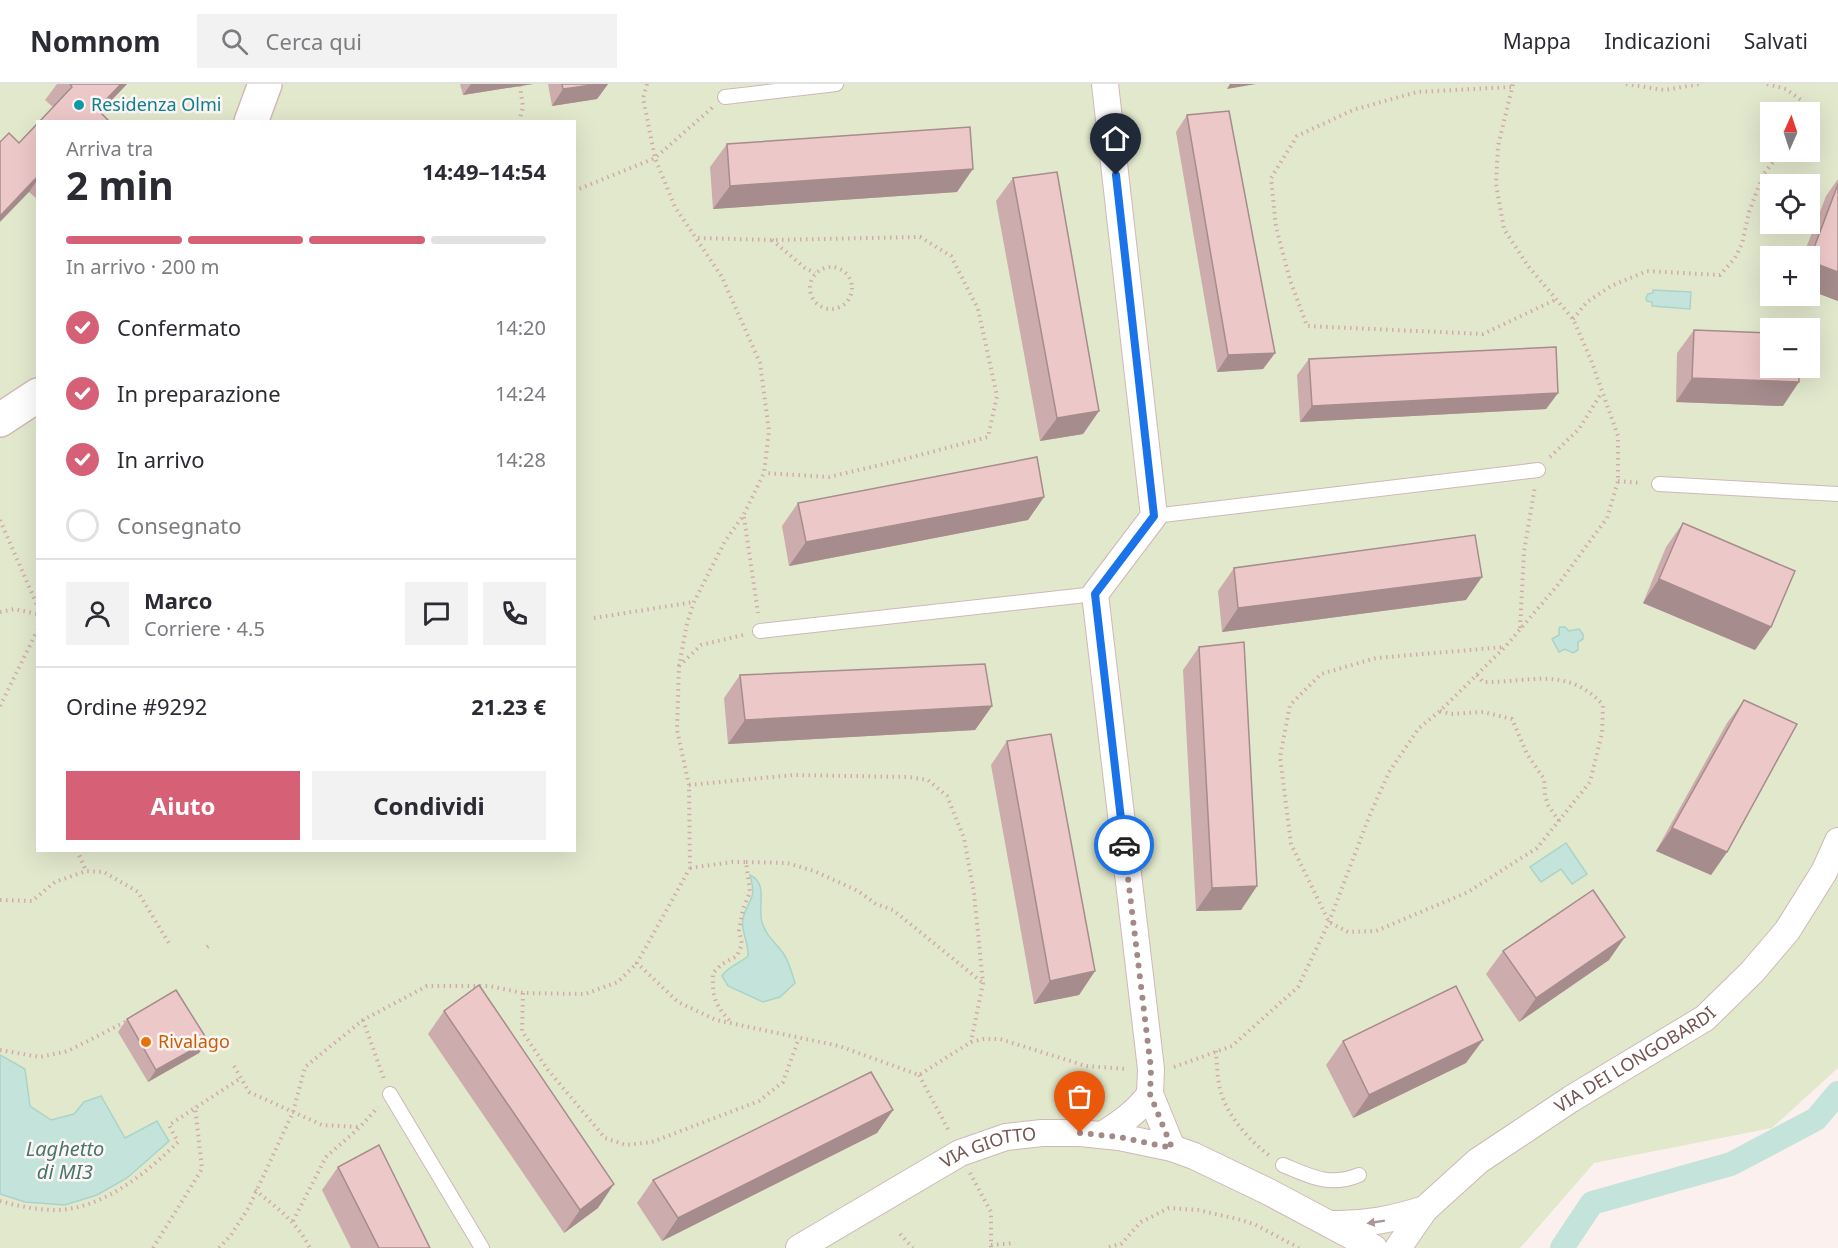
<!DOCTYPE html>
<html lang="it">
<head>
<meta charset="utf-8">
<style>
  body { margin:0; font-family:"Noto Sans",sans-serif; background:#f2f2f3; color:#2b2b33; height:100vh; display:flex; flex-direction:column; font-size:22px; white-space:nowrap }
  * { box-sizing:border-box; margin:0 }
  p { font-size:20px; color:#7c7c81 }
  .icon { flex:none; width:33px; height:33px; fill:none; stroke:currentColor; stroke-width:2; stroke-linecap:round; stroke-linejoin:round }
  .map { position:relative; flex:1; overflow:hidden }
  .details { position:absolute; left:36px; top:36px; width:540px; height:732px; display:flex; flex-direction:column; background:#fff; border-radius:0px; box-shadow:0 6px 24px #0002 }
  .details>* { flex:none }
  .needle { width:39px; rotate:3deg }
  .fabs { position:absolute; left:1760px; top:18px; display:grid; gap:12px }
  .fabs a { display:grid; place-items:center; width:60px; height:60px; border-radius:0px; background:#fff; box-shadow:0 6px 24px #0002; font-size:30px }
  .pin { position:absolute; display:grid; place-items:center; width:51px; height:51px; color:#fff; margin:-62px -26px; border-radius:50% 50% 50% 0; rotate:-45deg; box-shadow:0 0 6px #0007 }
  .pin .icon { rotate:45deg }
  .courier { position:absolute; display:grid; place-items:center; width:60px; height:60px; margin:-30px; border:4px solid #1a73e8; border-radius:50%; background:#fff; color:#222; box-shadow:0 2px 8px #0007 }
  .head em { font-style:normal; font-weight:700 }
  .head div { display:flex; flex-direction:column-reverse }
  .head { display:flex; align-items:center; justify-content:space-between; height:102px; padding:0 30px }
  h1 { font-size:39px; font-weight:700; line-height:45px }
  .bar { display:grid; grid-template-columns:repeat(4,1fr); gap:9px 6px; align-content:center; height:72px; padding:0 30px }
  .bar i { height:8px; border-radius:4px; background:#e1e1e2 }
  .bar .current { background:#d66176 }
  .bar p { grid-column:span 4 }
  .line { display:flex; align-items:center; gap:15px; padding:0 30px; border-top:2px solid #e1e1e2 }
  .line div { flex:1 }
  .round { display:grid; place-items:center; flex:none; width:63px; height:63px; border-radius:0px; background:#f2f2f3 }
  ol { padding:0 30px; list-style:none }
  li { display:flex; align-items:center; gap:18px; height:66px }
  li p { margin-inline-start:auto }
  li .icon { padding:6px; border-radius:50%; background:#d66176; color:#fff; stroke-width:4 }
  li:last-child { color:#7c7c81 }
  li i { width:33px; height:33px; border:3px solid #e1e1e2; border-radius:50% }
  .cta { display:flex; gap:12px; margin-top:auto; padding:12px 30px }
  .cta a { flex:1; height:69px; border-radius:0px; background:#d66176; color:#fff; font-size:24px; font-weight:700; line-height:69px; text-align:center }
  .cta a+a { background:#f2f2f3; color:#2b2b33 }
  header { display:flex; align-items:center; gap:36px; box-sizing:border-box; height:84px; padding:0 30px; background:#fff; border-bottom:2px solid #e1e1e2 }
  header strong { font-size:28px }
  nav { display:flex; gap:33px; margin-inline-start:auto; font-size:21px }
  .search { width:420px; height:54px; background:#f2f2f3; display:flex; align-items:center; gap:15px; box-sizing:border-box; padding:0 21px; border-radius:0px; color:#7c7c81; font-size:22px }
  .map>svg:first-child { display:block }
</style>
</head>
<body>
<header>
<strong>Nomnom</strong>
<div class="search"><svg class="icon" aria-label="search" viewBox="0 0 24 24"><circle cx="10" cy="10" r="6"/><path d="M15 15l6 6"/></svg>Cerca qui</div>
<nav><a>Mappa</a><a>Indicazioni</a><a>Salvati</a></nav>
</header>
<div class="map">
<svg width="1838" height="1164" viewBox="0 0 1838 1164">
  <rect width="100%" height="100%" fill="#fbf0ed"/>
  <path fill="#e2e8cc" fill-rule="evenodd" d="M 0,0 L 1838,0 L 1838,984 L 1772,1044 L 1594,1079 L 1520,1164 L 0,1164 ZM 1770,28 L 1809,28 L 1809,68 L 1770,68 ZM 38,38 L 574,38 L 574,766 L 38,766 ZM 1770,100 L 1809,100 L 1809,140 L 1770,140 ZM 1770,172 L 1809,172 L 1809,212 L 1770,212 ZM 1770,244 L 1809,244 L 1809,284 L 1770,284 Z"/>
  <g fill="#c3e3db" stroke="#aad4ca" stroke-width="1.5">
    <path d="M 1653,206 L 1691,208 L 1690,225 L 1652,222 L 1652,218 L 1647,217 L 1646,214 L 1648,210 L 1653,209 Z"/>
    <path d="M 1560,543 L 1565,543 L 1569,547 L 1579,545 L 1583,550 L 1583,555 L 1578,558 L 1578,566 L 1573,569 L 1565,565 L 1559,568 L 1552,555 L 1559,551 L 1559,545 Z"/>
    <path d="M 1566,759 L 1587,790 L 1572,800 L 1561,785 L 1541,798 L 1530,783 Z"/>
    <path d="M 750,791 C 769,800 757,822 762,838 C 766,852 775,858 783,869 C 789,877 792,889 795,899 L 780,913 L 763,918 L 728,902 L 722,892 C 728,882 739,880 748,872 C 749,858 740,846 743,834 C 749,813 757,817 750,791 Z"/>
    <path d="M 0,971 L 25,985 L 30,1022 L 51,1036 L 74,1030 L 84,1018 L 101,1012 L 125,1054 L 157,1037 L 169,1057 L 127,1094 L 97,1111 L 65,1121 L 25,1118 L 0,1110 Z"/>
  </g>
  <g fill="none" stroke-linecap="round" stroke-linejoin="round">
    <path stroke="#c3e3db" stroke-width="24" d="M 1562,1164 L 1592,1119 L 1731,1080 L 1816,1035 L 1838,1009"/>
    <defs>
      <g id="lane">
        <path d="M 725,13 L 836,0"/>
        <path d="M 1659,400 L 1838,410"/>
        <path d="M 1154,432 L 1538,386"/>
        <path d="M 760,547 L 1095,510"/>
        <path d="M 390,1010 L 482,1164"/>
        <path d="M 1283,1081 C 1312,1093 1329,1103 1359,1091"/>
      </g>
      <g id="street">
        <path d="M 1105,0 L 1154,432 L 1095,510 L 1151,985 L 1150,1010 L 1172,1064"/>
        <path d="M 1102,1051 C 1121,1039 1137,1028 1150,1010"/>
        <path d="M 1332,1140 C 1365,1141 1393,1135 1425,1125"/>
        <path id="s1" d="M 799,1164 L 960,1069 L 1006,1053 L 1042,1049 L 1080,1049 L 1119,1053 L 1172,1064 L 1194,1072 L 1269,1108 L 1374,1164"/>
        <path id="s2" d="M 1398,1164 L 1425,1125 L 1478,1077 L 1571,1015 L 1705,934 L 1752,888 L 1787,847 L 1824,788 L 1838,757"/>
      </g>
      <g id="secondary">
        <path d="M 251,38 L 265,0"/>
        <path d="M 0,336 L 38,311"/>
      </g>
    </defs>
    <use href="#lane" stroke="#cfb8b7" stroke-width="16"/>
    <use href="#street" stroke="#cfb8b7" stroke-width="28"/>
    <use href="#secondary" stroke="#d4b8b7" stroke-width="36"/>
    <g stroke="#d3aaab" stroke-width="4" stroke-dasharray="1.5 4.5" stroke-linecap="butt">
      <path d="M 647,0 L 643,14 L 655,74 L 675,123 L 722,193 L 760,279 L 769,347 L 764,389 L 743,432 L 725,457 L 694,518 L 687,539 L 679,582 L 677,646 L 689,701 L 690,784 L 637,879 L 678,918 L 716,936 L 839,962 L 919,991 L 971,958 L 984,955 L 1000,955 L 1086,982 L 1127,985"/>
      <path d="M 1626,0 L 1664,6 L 1700,0"/>
      <path d="M 1767,0 L 1786,5 L 1801,16 L 1796,28"/>
      <path d="M 1511,3 L 1417,8 L 1353,26 L 1297,52 L 1271,94 L 1276,143 L 1290,196 L 1307,242 L 1483,250 L 1557,215"/>
      <path d="M 519,38 L 523,23 L 520,2"/>
      <path d="M 574,107 L 655,74 L 713,23"/>
      <path d="M 698,154 L 772,156 L 920,153 L 951,172 L 978,225 L 997,312 L 988,353 L 901,376 L 829,393 L 764,389"/>
      <path d="M 772,156 L 805,184 L 815,189"/>
      <circle cx="831" cy="204" r="21"/>
      <path d="M 1573,235 L 1587,218 L 1611,202 L 1647,187 L 1720,191 L 1735,174 L 1742,160 L 1749,128 L 1763,91 L 1781,68"/>
      <path d="M 1550,373 L 1579,345 L 1602,308"/>
      <path d="M 1618,397 L 1641,399"/>
      <path d="M 744,433 L 758,529"/>
      <path d="M 0,436 L 38,523"/>
      <path d="M 0,528 L 14,525 L 38,530"/>
      <path d="M 594,534 L 694,518"/>
      <path d="M 1520,544 L 1524,468 L 1535,402"/>
      <path d="M 679,582 L 701,561 L 743,551"/>
      <path d="M 1477,591 L 1483,598 C 1529,599 1567,581 1603,621 L 1602,649 L 1590,698 L 1537,764 L 1468,808 L 1376,847 L 1348,848 L 1329,838 L 1291,760 L 1280,673 L 1290,621 L 1321,590 L 1376,574 L 1505,563"/>
      <path d="M 0,622 L 38,545"/>
      <path d="M 1440,627 L 1450,630 L 1483,628 L 1512,635 L 1527,670 L 1544,695 L 1545,711 L 1548,721 L 1559,737"/>
      <path d="M 689,701 L 794,691 L 909,693 L 928,696 L 947,712 L 964,754 L 974,809 L 983,899 L 971,958"/>
      <path d="M 77,766 L 86,787"/>
      <path d="M 746,778 L 787,779 L 814,787 L 858,807 L 876,820 L 893,826 L 983,899"/>
      <path d="M 690,784 L 732,778 L 746,778 L 750,808 L 743,825 L 739,847 L 742,860 L 737,872 L 722,880 L 713,889 C 712,913 715,922 732,939"/>
      <path d="M 0,816 L 32,817 L 55,798 L 86,787 L 104,788 L 138,808 L 170,861"/>
      <path d="M 207,863 L 210,861"/>
      <path d="M 523,909 L 522,947 L 548,986 L 605,1054 L 626,1061 L 652,1058 L 759,1017 L 783,998 L 799,954"/>
      <path d="M 363,936 L 384,995"/>
      <path d="M 0,966 L 40,973 L 68,967 L 129,936"/>
      <path d="M 1216,967 C 1217,979 1217,993 1220,1005 C 1226,1030 1249,1057 1269,1071"/>
      <path d="M 234,982 L 249,1008 L 322,1041 L 359,1043"/>
      <path d="M 1174,983 L 1232,962 L 1298,903 L 1329,838 L 1369,733 L 1389,688 L 1419,644 L 1440,627 L 1505,563 L 1557,502 L 1607,434 L 1618,397 L 1618,352 L 1591,276 L 1573,235 L 1528,182 L 1504,145 L 1496,100 L 1498,62 L 1513,0"/>
      <path d="M 919,991 L 949,1047"/>
      <path d="M 970,1089 L 991,1128 L 991,1164"/>
      <path d="M 255,1106 C 277,1124 297,1138 310,1164"/>
      <path d="M 0,1117 C 18,1122 37,1126 55,1126 C 101,1126 147,1089 178,1058 L 169,1041 L 241,994"/>
      <path d="M 293,1137 L 326,1073 L 360,1043 L 378,1023"/>
      <path d="M 900,1150 L 913,1164"/>
      <path d="M 991,1161 L 1015,1159"/>
      <path d="M 1109,1163 L 1121,1160 L 1141,1138 L 1169,1124 L 1198,1126 L 1237,1135 L 1254,1140 L 1299,1164"/>
      <path d="M 153,1164 L 202,1085 L 195,1022"/>
      <path d="M 219,1164 L 231,1151 L 249,1123 L 293,1028 L 305,983 L 363,936 L 427,902 L 489,902 L 523,909 L 585,910 L 618,898 L 637,879"/>
    </g>
    <use href="#lane" stroke="#fff" stroke-width="14"/>
    <use href="#street" stroke="#fff" stroke-width="26"/>
    <use href="#secondary" stroke="#fff" stroke-width="33"/>
  </g>
  <g fill="#ccacac">
    <path d="M 57,0 L 127,0 L 100,28 L 53,23 L 45,16 Z"/>
    <path d="M 460,0 L 533,0 L 463,11 Z"/>
    <path d="M 548,0 L 608,0 L 597,15 L 552,22 Z"/>
    <path d="M 1187,31 L 1275,269 L 1263,285 L 1217,288 L 1176,48 Z"/>
    <path d="M 38,40 L 38,116 L 29,108 L 19,59 Z"/>
    <path d="M 727,60 L 957,108 L 713,125 L 710,83 Z"/>
    <path d="M 1013,94 L 1099,327 L 1083,350 L 1040,357 L 996,117 Z"/>
    <path d="M 1838,95 L 1838,217 L 1809,206 L 1809,172 L 1803,172 L 1826,112 Z"/>
    <path d="M 1694,246 L 1783,322 L 1676,318 L 1677,269 Z"/>
    <path d="M 1309,275 L 1558,309 L 1546,325 L 1300,338 L 1297,291 Z"/>
    <path d="M 1044,413 L 1028,436 L 789,482 L 782,442 L 798,419 Z"/>
    <path d="M 1683,439 L 1771,543 L 1755,566 L 1643,519 L 1666,463 Z"/>
    <path d="M 1234,484 L 1466,516 L 1222,548 L 1218,507 Z"/>
    <path d="M 1199,563 L 1257,802 L 1241,826 L 1196,827 L 1183,586 Z"/>
    <path d="M 740,591 L 992,622 L 975,646 L 728,660 L 724,614 Z"/>
    <path d="M 1744,616 L 1727,768 L 1711,791 L 1656,767 L 1727,639 Z"/>
    <path d="M 1007,657 L 1095,887 L 1079,911 L 1034,920 L 991,681 Z"/>
    <path d="M 1503,867 L 1609,876 L 1519,938 L 1486,890 Z"/>
    <path d="M 444,927 L 598,1124 L 564,1149 L 428,950 Z"/>
    <path d="M 127,935 L 208,957 L 199,969 L 148,998 L 118,948 Z"/>
    <path d="M 1343,957 L 1466,979 L 1353,1034 L 1326,981 Z"/>
    <path d="M 893,1026 L 877,1049 L 662,1157 L 637,1119 L 653,1096 Z"/>
    <path d="M 338,1083 L 430,1164 L 351,1164 L 322,1106 Z"/>
  </g>
  <g fill="#a68c8c">
    <path d="M 121,0 L 127,0 L 91,38 L 97,25 Z"/>
    <path d="M 471,0 L 533,0 L 463,11 Z"/>
    <path d="M 599,0 L 608,0 L 597,15 L 552,22 L 563,5 Z"/>
    <path d="M 1230,0 L 1256,0 L 1227,5 Z"/>
    <path d="M 973,85 L 957,108 L 713,125 L 730,102 Z"/>
    <path d="M 38,92 L 38,95 L 29,108 L 0,138 L 0,132 Z"/>
    <path d="M 1809,177 L 1838,188 L 1838,217 L 1809,206 Z"/>
    <path d="M 1275,269 L 1263,285 L 1217,288 L 1228,271 Z"/>
    <path d="M 1692,294 L 1799,298 L 1783,322 L 1676,318 Z"/>
    <path d="M 1558,309 L 1546,325 L 1300,338 L 1312,322 Z"/>
    <path d="M 1099,327 L 1083,350 L 1040,357 L 1057,334 Z"/>
    <path d="M 1044,413 L 1028,436 L 789,482 L 806,458 Z"/>
    <path d="M 1482,493 L 1466,516 L 1222,548 L 1238,524 Z"/>
    <path d="M 1659,495 L 1771,543 L 1755,566 L 1643,519 Z"/>
    <path d="M 992,622 L 975,646 L 728,660 L 745,636 Z"/>
    <path d="M 1672,744 L 1727,768 L 1711,791 L 1656,767 Z"/>
    <path d="M 1257,802 L 1241,826 L 1196,827 L 1212,804 Z"/>
    <path d="M 1625,853 L 1609,876 L 1519,938 L 1536,914 Z"/>
    <path d="M 1095,887 L 1079,911 L 1034,920 L 1050,897 Z"/>
    <path d="M 1483,956 L 1466,979 L 1353,1034 L 1369,1011 Z"/>
    <path d="M 208,957 L 199,969 L 148,998 L 156,986 Z"/>
    <path d="M 893,1026 L 877,1049 L 662,1157 L 678,1134 Z"/>
    <path d="M 614,1100 L 598,1124 L 564,1149 L 580,1126 Z"/>
  </g>
  <g fill="#edc8c8" stroke="#a68c8c" stroke-width="1.5">
    <path d="M 70,0 L 121,0 L 97,25 L 110,38 L 39,38 L 72,3 Z"/>
    <path d="M 562,0 L 599,0 L 563,5 Z"/>
    <path d="M 1229,27 L 1275,269 L 1228,271 L 1187,31 Z"/>
    <path d="M 38,39 L 38,92 L 0,132 L 0,58 L 9,49 L 19,59 Z"/>
    <path d="M 970,43 L 973,85 L 730,102 L 727,60 Z"/>
    <path d="M 1057,88 L 1099,327 L 1057,334 L 1013,94 Z"/>
    <path d="M 1838,100 L 1838,188 L 1809,177 Z"/>
    <path d="M 1694,246 L 1770,249 L 1770,284 L 1799,284 L 1799,298 L 1692,294 Z"/>
    <path d="M 1556,263 L 1558,309 L 1312,322 L 1309,275 Z"/>
    <path d="M 1037,373 L 1044,413 L 806,458 L 798,419 Z"/>
    <path d="M 1683,439 L 1795,487 L 1771,543 L 1659,495 Z"/>
    <path d="M 1475,451 L 1482,493 L 1238,524 L 1234,484 Z"/>
    <path d="M 1244,558 L 1257,802 L 1212,804 L 1199,563 Z"/>
    <path d="M 985,580 L 992,622 L 745,636 L 740,591 Z"/>
    <path d="M 1744,616 L 1797,640 L 1727,768 L 1672,744 Z"/>
    <path d="M 1051,650 L 1095,887 L 1050,897 L 1007,657 Z"/>
    <path d="M 1593,806 L 1625,853 L 1536,914 L 1503,867 Z"/>
    <path d="M 479,901 L 614,1100 L 580,1126 L 444,927 Z"/>
    <path d="M 1456,902 L 1483,956 L 1369,1011 L 1343,957 Z"/>
    <path d="M 176,906 L 208,957 L 156,986 L 127,935 Z"/>
    <path d="M 871,988 L 893,1026 L 678,1134 L 653,1096 Z"/>
    <path d="M 379,1061 L 430,1164 L 379,1164 L 338,1083 Z"/>
  </g>
  <defs><path id="oneway-solid" d="M-6-.8H1V-3.2L6.5 0L1 3.2V.8H-6Z" transform="scale(1.5)"/></defs>
  <use fill="#ac9798" href="#oneway-solid" transform="translate(1376 1138) rotate(171)"/>
  <g fill="none" stroke-linecap="round" stroke-linejoin="round">
    <path stroke="#a48989" stroke-width="6" stroke-dasharray="0 10.8" d="M 1080,1049 L 1119,1053 L 1172,1064 L 1150,1010 L 1151,985 L 1124,761"/>
    <path stroke="#1a73e8" stroke-width="8" d="M 1116,91 L 1154,432 L 1095,510 L 1124,761"/>
  </g>
  <circle fill="#0f9aa8" stroke="#fef6f4" stroke-width="2" cx="79" cy="21" r="6"/>
  <circle fill="#e8710a" stroke="#fef6f4" stroke-width="2" cx="146" cy="958" r="6"/>
  <g text-anchor="middle" stroke-width="5" stroke-linejoin="round" paint-order="stroke">
    <g font-size="18" fill="#0d838f" stroke="#fef6f4" text-anchor="start">
      <text x="91" y="27">Residenza Olmi</text>
    </g>
    <g font-size="18" fill="#c56008" stroke="#fef6f4" text-anchor="start">
      <text x="158" y="964">Rivalago</text>
    </g>
    <g font-size="18" fill="#755253" stroke="#fef6f4">
      <text dy="6" stroke="none"><textPath href="#s2" startOffset="306">VIA DEI LONGOBARDI</textPath></text>
      <text dy="6" stroke="none"><textPath href="#s1" startOffset="216">VIA GIOTTO</textPath></text>
    </g>
    <g font-size="20" font-style="italic" fill="#46776c" stroke="#fef6f4">
      <text x="65" y="1072">Laghetto<tspan x="65" dy="23">di MI3</tspan></text>
    </g>
  </g>
</svg>
<div class="fabs">
<a><svg class="needle" viewBox="-14 -14 28 28"><path d="M0-13l5 13h-10z" fill="#e53935"/><path d="M0 13l5-13h-10z" fill="#7c7c81"/></svg></a>
<a><svg class="icon" aria-label="locate" viewBox="0 0 24 24"><circle cx="12" cy="12" r="6"/><path d="M12 2v4M12 18v4M2 12h4M18 12h4"/></svg></a>
<a>+</a>
<a>−</a>
</div>
<div class="pin" style="left:1080px;top:1049px;background:#ea580c"><svg class="icon" aria-label="bag" viewBox="0 0 24 24"><path d="M5 8h14l-1 12H6zM9 8a3 3 0 0 1 6 0"/></svg></div>
<div class="pin" style="left:1116px;top:91px;background:#1f2937"><svg class="icon" aria-label="home" viewBox="0 0 24 24"><path d="M3 11l9-7 9 7M6 9v11h12V9"/></svg></div>
<div class="courier" style="left:1124px;top:761px"><svg class="icon" aria-label="car" viewBox="0 0 24 24"><path d="M5 17H2v-5l4-1 3-4h7l3 4 3 1v5h-3M9 17h6M6 11h13"/><circle cx="7" cy="17" r="2"/><circle cx="17" cy="17" r="2"/></svg></div>
<section class="details">
<div class="head"><div><h1>2 min</h1><p>Arriva tra</p></div><em>14:49–14:54</em></div>
<div class="bar"><i class="current"></i><i class="current"></i><i class="current"></i><i></i><p>In arrivo · 200 m</p></div>
<ol>
<li><svg class="icon" aria-label="check" viewBox="0 0 24 24"><path d="M5 12l5 5 9-10"/></svg>Confermato<p>14:20</p></li>
<li><svg class="icon" aria-label="check" viewBox="0 0 24 24"><path d="M5 12l5 5 9-10"/></svg>In preparazione<p>14:24</p></li>
<li><svg class="icon" aria-label="check" viewBox="0 0 24 24"><path d="M5 12l5 5 9-10"/></svg>In arrivo<p>14:28</p></li>
<li><i></i>Consegnato</li>
</ol>
<div class="line" style="height:108px"><a class="round"><svg class="icon" aria-label="person" viewBox="0 0 24 24"><circle cx="12" cy="8" r="4"/><path d="M4 21q1-7 8-7t8 7"/></svg></a><div><b>Marco</b><p>Corriere · 4.5</p></div><a class="round"><svg class="icon" aria-label="chat" viewBox="0 0 24 24"><path d="M4 5h16v11H9l-5 4z"/></svg></a><a class="round"><svg class="icon" aria-label="phone" viewBox="0 0 24 24"><path d="M5 4h4l2 5-3 2q2 4 5 5l2-3 5 2v4C11 20 4 13 5 4z"/></svg></a></div>
<div class="line" style="height:78px"><div>Ordine #9292</div><b>21.23 €</b></div>
<div class="cta"><a>Aiuto</a><a>Condividi</a></div>
</section>
</div>
</body>
</html>
